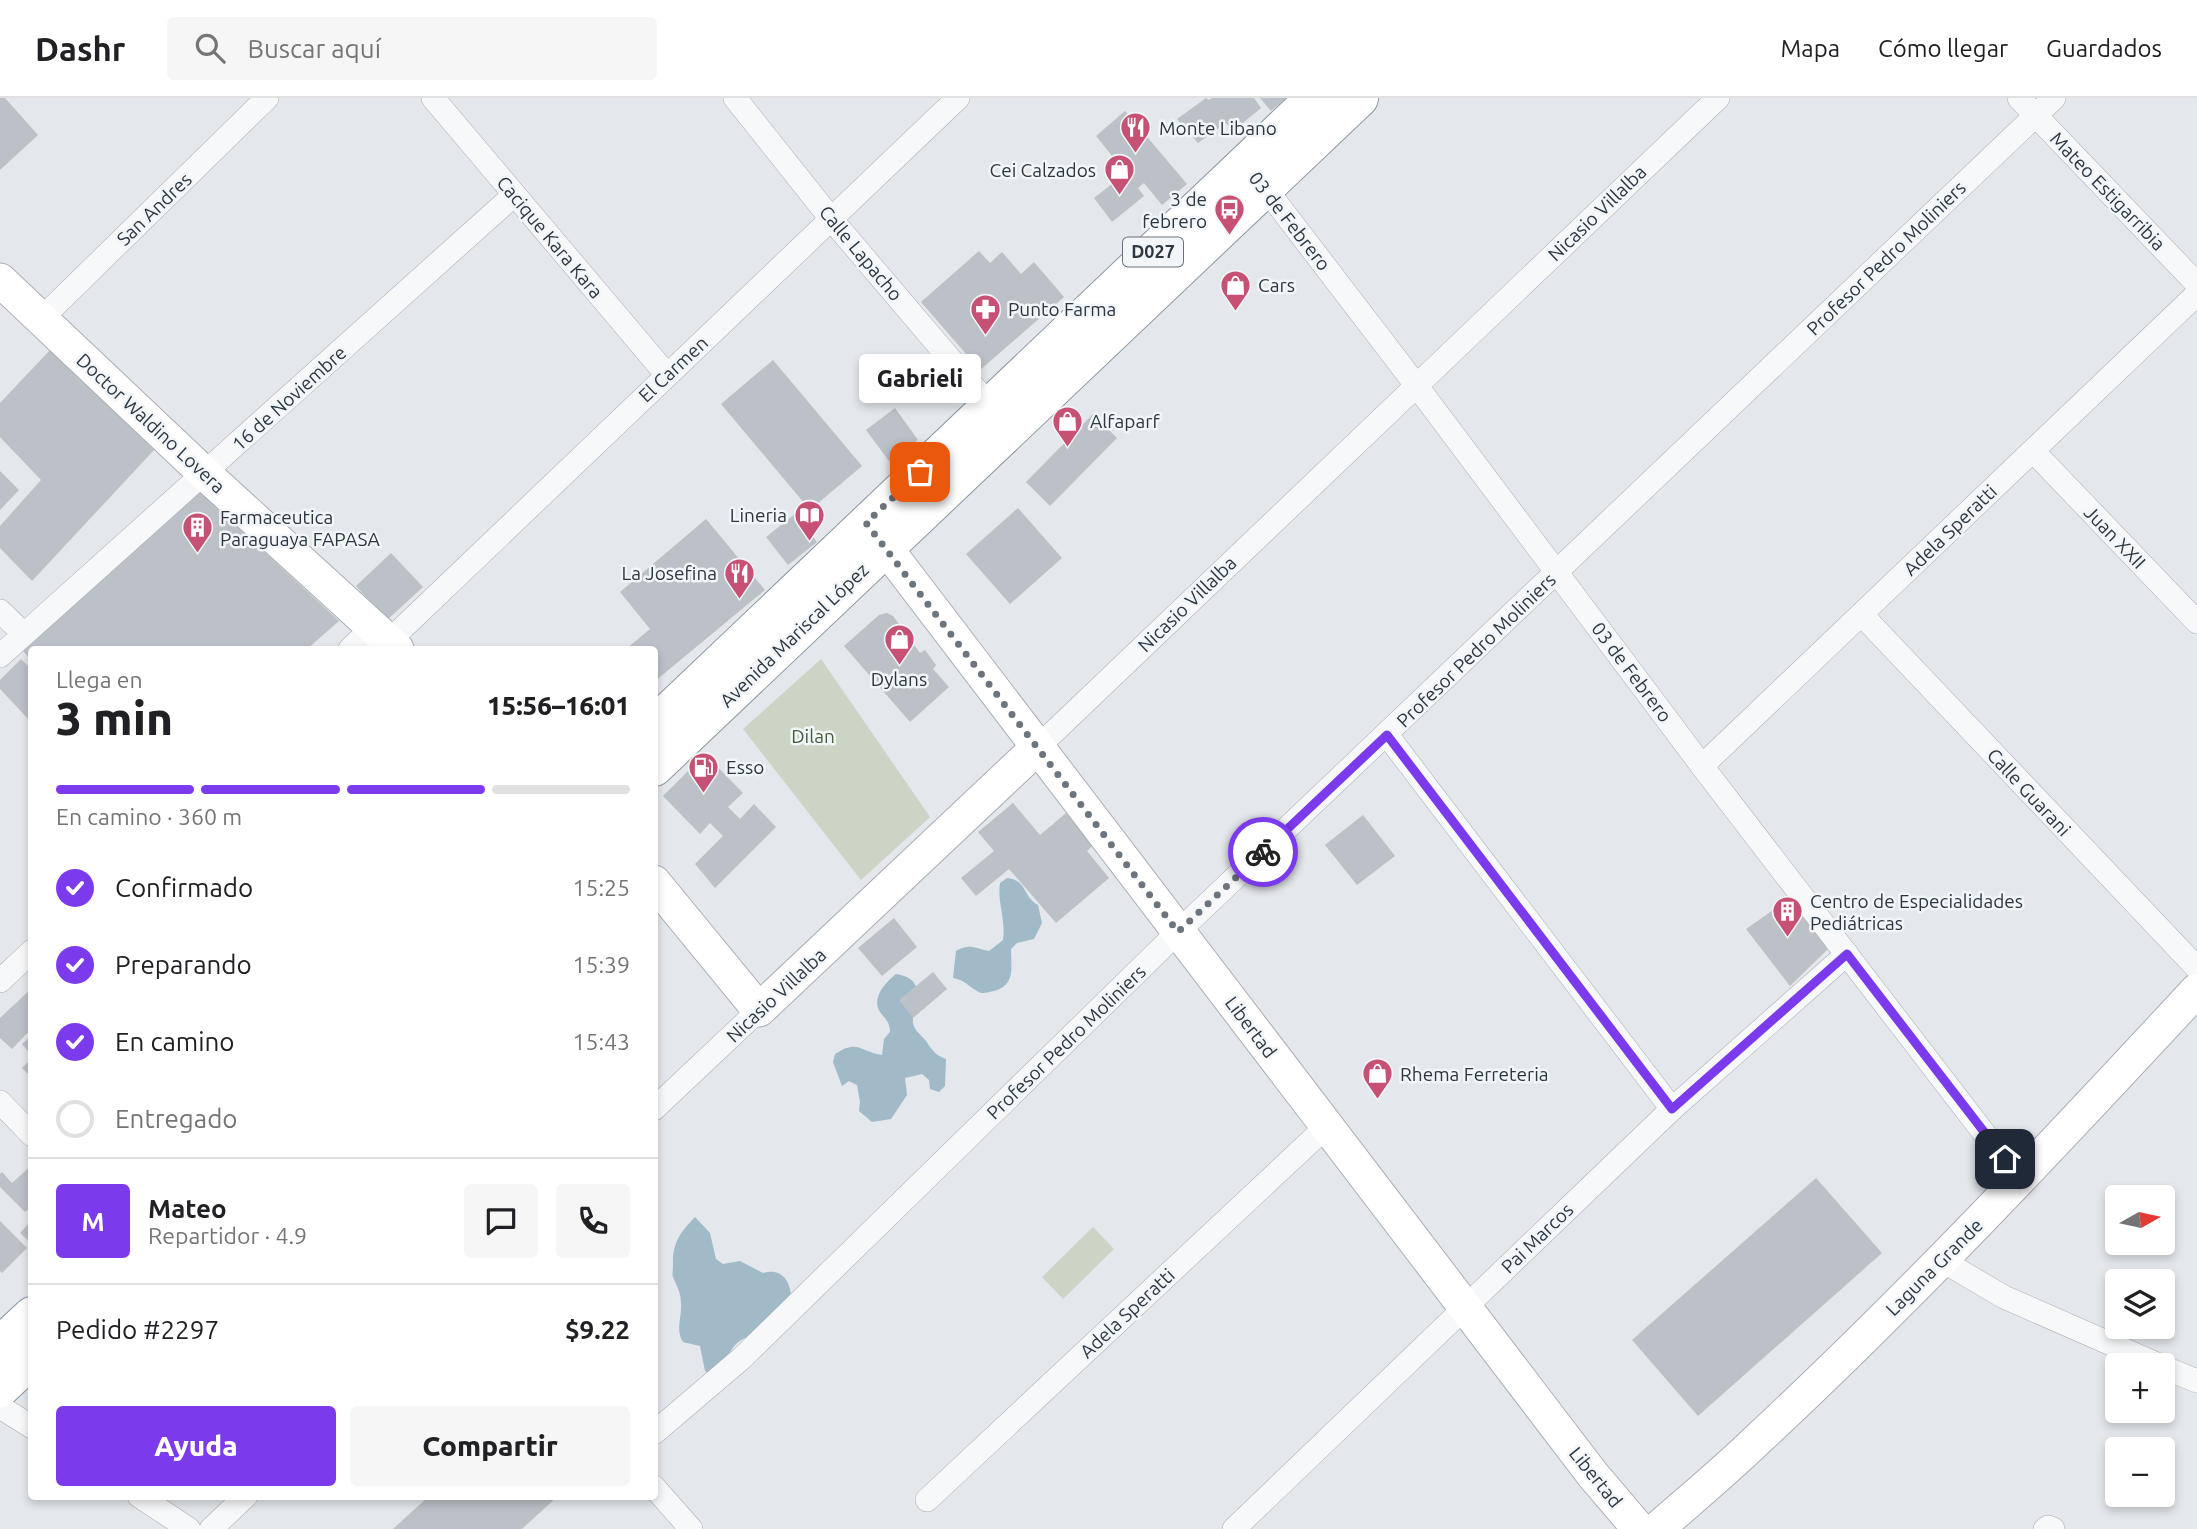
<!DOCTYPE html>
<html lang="es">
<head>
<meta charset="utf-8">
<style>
  body { margin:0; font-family:Ubuntu,sans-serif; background:#f6f6f6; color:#202124; height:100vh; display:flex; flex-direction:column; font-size:26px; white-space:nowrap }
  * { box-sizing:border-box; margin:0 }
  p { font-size:23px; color:#757577 }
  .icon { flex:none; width:38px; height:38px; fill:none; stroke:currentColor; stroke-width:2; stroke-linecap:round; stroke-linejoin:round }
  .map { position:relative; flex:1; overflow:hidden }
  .panel { position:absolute; left:28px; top:548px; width:630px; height:854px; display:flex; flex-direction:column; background:#fff; border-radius:7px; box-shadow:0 4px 10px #0003 }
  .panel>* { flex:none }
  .needle { width:46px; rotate:81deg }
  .fabs { position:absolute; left:2105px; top:1087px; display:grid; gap:14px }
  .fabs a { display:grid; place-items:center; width:70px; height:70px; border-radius:7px; background:#fff; box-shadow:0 4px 10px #0003; font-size:35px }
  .pin { position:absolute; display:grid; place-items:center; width:60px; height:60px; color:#fff; margin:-30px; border-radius:14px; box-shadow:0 4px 10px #0006 }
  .courier { position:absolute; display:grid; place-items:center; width:70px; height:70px; margin:-35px; border:5px solid #7c3aed; border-radius:50%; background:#fff; color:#222; box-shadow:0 2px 9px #0007 }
  .bubble { position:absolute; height:49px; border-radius:7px; background:#fff; box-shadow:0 4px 10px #0003; font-size:23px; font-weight:800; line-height:49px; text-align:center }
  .head em { font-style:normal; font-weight:800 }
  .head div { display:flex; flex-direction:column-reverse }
  .head { display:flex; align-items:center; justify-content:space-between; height:119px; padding:0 28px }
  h1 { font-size:46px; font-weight:800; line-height:52px }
  .bar { display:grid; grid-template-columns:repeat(4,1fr); gap:10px 7px; align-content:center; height:84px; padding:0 28px }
  .bar i { height:9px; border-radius:5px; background:#e0e0e0 }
  .bar .current { background:#7c3aed }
  .bar p { grid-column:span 4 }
  .line { display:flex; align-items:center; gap:18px; padding:0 28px; border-top:2px solid #e0e0e0 }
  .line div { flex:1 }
  .round { display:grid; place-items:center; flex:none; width:74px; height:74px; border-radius:7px; background:#f6f6f6 }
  ol { padding:0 28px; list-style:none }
  li { display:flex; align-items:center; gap:21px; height:77px }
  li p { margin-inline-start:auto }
  li .icon { padding:7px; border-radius:50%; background:#7c3aed; color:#fff; stroke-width:4 }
  li:last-child { color:#757577 }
  li i { width:38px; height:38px; border:4px solid #e0e0e0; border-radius:50% }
  .cta { display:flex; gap:14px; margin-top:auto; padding:14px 28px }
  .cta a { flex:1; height:80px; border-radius:7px; background:#7c3aed; color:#fff; font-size:28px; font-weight:800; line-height:80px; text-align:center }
  .cta a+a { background:#f6f6f6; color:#202124 }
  header { display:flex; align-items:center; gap:42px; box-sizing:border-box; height:98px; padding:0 35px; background:#fff; border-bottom:2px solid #e0e0e0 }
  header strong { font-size:33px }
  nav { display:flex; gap:38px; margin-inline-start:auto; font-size:24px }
  .search { width:490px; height:63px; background:#f6f6f6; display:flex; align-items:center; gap:18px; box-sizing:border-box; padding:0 24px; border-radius:7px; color:#757577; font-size:26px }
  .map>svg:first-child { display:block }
</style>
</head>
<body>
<header>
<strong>Dashr</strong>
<div class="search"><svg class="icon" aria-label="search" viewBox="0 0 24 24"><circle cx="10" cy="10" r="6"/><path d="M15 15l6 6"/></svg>Buscar aquí</div>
<nav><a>Mapa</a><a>Cómo llegar</a><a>Guardados</a></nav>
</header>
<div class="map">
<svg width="2197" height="1431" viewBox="0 0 2197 1431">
  <rect width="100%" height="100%" fill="#e4e7eb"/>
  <g fill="#cbd4c5">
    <path d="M 821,561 L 930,719 L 861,782 L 743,631 Z"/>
    <path d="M 1093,1129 L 1114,1151 L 1063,1201 L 1042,1179 Z"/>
  </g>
  <g fill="#a1bac8">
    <path d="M 1007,780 C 1027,782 1023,799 1038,807 L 1042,825 L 1034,841 L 1017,845 L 1011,851 C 1011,869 1016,887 994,893 C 988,894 983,897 977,893 C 968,888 965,882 953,880 L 956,853 C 969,845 975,850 989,853 L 1003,842 C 1006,820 997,805 1000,785 Z"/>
    <path d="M 896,876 C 930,882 911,903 913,925 C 914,932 921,937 926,943 C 932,952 935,957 946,961 L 945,988 L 939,994 L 930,991 L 929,982 L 922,976 L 905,980 L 907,997 L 891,1021 L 872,1024 L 859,1013 L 860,1004 L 857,987 L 849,983 L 842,988 L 833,964 L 835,956 C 858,941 859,953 882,957 L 884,941 L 890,934 C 890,924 886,922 880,914 C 871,900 885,885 896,876 Z"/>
    <path d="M 695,1119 L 710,1135 L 716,1161 L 723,1166 L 740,1163 L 763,1175 C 780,1170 790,1181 791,1198 L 777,1210 L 766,1234 C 725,1242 737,1252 714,1277 L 705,1273 L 700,1248 L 683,1244 C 675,1231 682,1220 681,1206 C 681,1194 677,1189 673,1179 C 672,1176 673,1172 673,1168 C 672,1145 680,1135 695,1119 Z"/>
  </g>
  <g fill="#bbc1c7">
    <path d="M 0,0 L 5,0 L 38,37 L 0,72 Z"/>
    <path d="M 1206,0 L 1209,2 L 1212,0 L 1254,0 L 1261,10 L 1233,33 L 1226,25 L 1198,45 L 1177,21 Z"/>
    <path d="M 1260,0 L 1286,0 L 1271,13 Z"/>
    <path d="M 1125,13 L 1187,86 L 1162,107 L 1144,85 L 1138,90 L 1144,98 L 1112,124 L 1094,100 L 1126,75 L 1096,38 Z"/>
    <path d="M 979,153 L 990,165 L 1002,154 L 1021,176 L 1034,164 L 1064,199 L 980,272 L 921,204 Z"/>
    <path d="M 51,251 L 154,352 L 32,483 L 0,450 L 0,428 L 41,382 L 0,339 L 0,305 Z"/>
    <path d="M 773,262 L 862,368 L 810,412 L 721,306 Z"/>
    <path d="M 895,310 L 918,342 L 889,363 L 866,332 Z"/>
    <path d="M 1093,316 L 1117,340 L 1050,408 L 1026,384 Z"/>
    <path d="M 0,373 L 19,392 L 0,412 Z"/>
    <path d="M 197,391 L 339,523 L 307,551 L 32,551 L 32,563 L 23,553 Z"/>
    <path d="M 1018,410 L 1062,460 L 1010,506 L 966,456 Z"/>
    <path d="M 795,416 L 817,444 L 788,467 L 766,439 Z"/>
    <path d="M 706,421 L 765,492 L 654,584 L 654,551 L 626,551 L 650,531 L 620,494 Z"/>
    <path d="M 391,455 L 423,489 L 387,522 L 356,488 Z"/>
    <path d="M 887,515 L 893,518 L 920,555 L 925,552 L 936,567 L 933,571 L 949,589 L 910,624 L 844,548 L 879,517 Z"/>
    <path d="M 21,561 L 32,572 L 32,625 L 0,591 L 0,582 Z"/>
    <path d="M 705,656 L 743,695 L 728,709 L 740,721 L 754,706 L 776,729 L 715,790 L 695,766 L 723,738 L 710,725 L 700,736 L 663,698 Z"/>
    <path d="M 1013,705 L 1040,737 L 1066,715 L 1093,747 L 1087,753 L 1109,780 L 1056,825 L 1009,771 L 976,798 L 961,780 L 994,753 L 978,734 Z"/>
    <path d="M 1363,717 L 1395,758 L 1357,787 L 1325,747 Z"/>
    <path d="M 1789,801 L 1828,851 L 1790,888 L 1746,831 Z"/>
    <path d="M 894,820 L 917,849 L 882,878 L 858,850 Z"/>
    <path d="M 933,874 L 947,891 L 913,920 L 899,902 Z"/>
    <path d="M 32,890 L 32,930 L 12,951 L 0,940 L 0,920 Z"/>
    <path d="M 32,937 L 32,958 L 22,946 Z"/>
    <path d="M 32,960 L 32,980 L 22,970 Z"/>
    <path d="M 32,1067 L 32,1108 L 25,1114 L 0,1089 L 0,1076 L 2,1074 L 12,1085 Z"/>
    <path d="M 1816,1080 L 1882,1155 L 1698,1318 L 1632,1242 Z"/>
    <path d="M 32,1122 L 32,1146 L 20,1135 Z"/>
    <path d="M 0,1123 L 27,1150 L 2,1175 L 0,1173 Z"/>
    <path d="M 429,1398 L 558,1398 L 522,1431 L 393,1431 Z"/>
  </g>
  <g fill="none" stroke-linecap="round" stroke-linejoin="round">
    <defs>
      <g id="street">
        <path d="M 433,0 L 667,277"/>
        <path d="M 735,0 L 832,122 L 990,308"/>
        <path d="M 2019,0 L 2197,186"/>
        <path d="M 1259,82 L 1416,287 L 1702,668 L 2020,1082"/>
        <path d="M 41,221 L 267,0"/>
        <path d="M 2033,353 L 2197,524"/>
        <path d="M 0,513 L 24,536"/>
        <path d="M 1862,517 L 2197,870"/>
        <path d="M 389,543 L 958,0"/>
        <path d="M 350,551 L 373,529"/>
        <path d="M 0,558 L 514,97"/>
        <path d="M 1387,637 L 1672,1011"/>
        <path d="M 1038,649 L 1718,0"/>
        <path d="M 1702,668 L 2197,196"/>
        <path d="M 0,883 L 32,853"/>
        <path d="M 0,1004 L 32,1037"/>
        <path d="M 654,1011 L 759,912"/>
        <path d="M 1941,1162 L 2004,1199 L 2159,1267"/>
        <path d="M 2163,1269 L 2197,1283"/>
        <path d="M 0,1309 L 32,1329"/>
        <path d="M 654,1335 L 742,1260 L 1178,834 L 2054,0"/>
        <path d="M 654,1389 L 691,1431"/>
        <path d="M 139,1398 L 189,1431"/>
        <path d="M 927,1402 L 1327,1028"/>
        <path d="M 211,1431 L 246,1398"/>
        <path d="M 1234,1431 L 1672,1011 L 1847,856"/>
        <path d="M 2045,1431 L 2048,1429 L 2053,1431"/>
      </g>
      <g id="secondary">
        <path d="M 0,182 L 205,376 L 397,551"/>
        <path d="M 870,429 L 1593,1377 L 1639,1431"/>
        <path d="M 654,784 L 759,912 L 1038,649"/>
        <path d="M 1657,1431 C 1690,1402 1724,1374 1756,1343 C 1910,1200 2054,1046 2197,892"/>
      </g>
      <g id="highway">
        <path d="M 654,628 L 1315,0"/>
        <path d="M 654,669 L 1359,0"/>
        <path d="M 0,1248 L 32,1218"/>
        <path d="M 0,1290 L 32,1260"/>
      </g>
    </defs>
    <use href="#street" stroke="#a9afb5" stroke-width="24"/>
    <use href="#secondary" stroke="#a9afb5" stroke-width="35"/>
    <use href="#highway" stroke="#8c97a1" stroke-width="40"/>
    <use href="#street" stroke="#f6f8f9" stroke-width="23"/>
    <use href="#secondary" stroke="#fff" stroke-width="33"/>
    <use href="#highway" stroke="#fff" stroke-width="38"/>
  </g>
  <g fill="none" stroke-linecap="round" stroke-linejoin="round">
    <path stroke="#6c757d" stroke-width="7" stroke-dasharray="0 12.6" d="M 920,374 L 866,425 L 1178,834 L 1263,754"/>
    <path stroke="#7c3aed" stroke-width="9" d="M 1263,754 L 1387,637 L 1672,1011 L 1847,856 L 2005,1061"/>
  </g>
  <defs>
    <symbol id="restaurant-pin" viewBox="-11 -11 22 30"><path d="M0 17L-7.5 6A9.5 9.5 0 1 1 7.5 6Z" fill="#c75175" stroke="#f3f6f8"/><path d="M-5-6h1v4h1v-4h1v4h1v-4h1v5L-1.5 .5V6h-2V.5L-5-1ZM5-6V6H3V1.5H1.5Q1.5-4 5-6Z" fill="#fff"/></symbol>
    <symbol id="shop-pin" viewBox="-11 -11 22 30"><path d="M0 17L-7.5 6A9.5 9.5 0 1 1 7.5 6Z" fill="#c75175" stroke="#f3f6f8"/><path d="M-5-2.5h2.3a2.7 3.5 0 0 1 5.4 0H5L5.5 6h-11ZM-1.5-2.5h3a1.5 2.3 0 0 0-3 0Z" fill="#fff"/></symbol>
    <symbol id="bus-pin" viewBox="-11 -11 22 30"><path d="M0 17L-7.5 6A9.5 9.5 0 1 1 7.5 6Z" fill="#c75175" stroke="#f3f6f8"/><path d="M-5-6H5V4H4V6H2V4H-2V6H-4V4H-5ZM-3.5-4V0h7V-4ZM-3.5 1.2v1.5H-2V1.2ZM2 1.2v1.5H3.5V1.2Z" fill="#fff"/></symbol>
    <symbol id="pharmacy-pin" viewBox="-11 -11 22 30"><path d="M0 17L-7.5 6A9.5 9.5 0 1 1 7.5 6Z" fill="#c75175" stroke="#f3f6f8"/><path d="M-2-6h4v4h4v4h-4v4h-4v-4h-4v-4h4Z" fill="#fff"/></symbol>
    <symbol id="library-pin" viewBox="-11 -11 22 30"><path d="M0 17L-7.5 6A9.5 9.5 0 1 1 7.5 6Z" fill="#c75175" stroke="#f3f6f8"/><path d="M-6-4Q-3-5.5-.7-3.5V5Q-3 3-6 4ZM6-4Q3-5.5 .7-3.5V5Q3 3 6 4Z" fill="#fff"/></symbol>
    <symbol id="building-pin" viewBox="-11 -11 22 30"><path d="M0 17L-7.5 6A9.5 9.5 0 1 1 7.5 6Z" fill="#c75175" stroke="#f3f6f8"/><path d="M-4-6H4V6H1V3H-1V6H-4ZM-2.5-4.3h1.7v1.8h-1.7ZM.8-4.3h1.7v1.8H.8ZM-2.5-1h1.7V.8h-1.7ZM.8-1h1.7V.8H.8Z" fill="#fff"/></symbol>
    <symbol id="fuel-pin" viewBox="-11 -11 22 30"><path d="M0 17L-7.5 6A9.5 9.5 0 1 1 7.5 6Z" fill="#c75175" stroke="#f3f6f8"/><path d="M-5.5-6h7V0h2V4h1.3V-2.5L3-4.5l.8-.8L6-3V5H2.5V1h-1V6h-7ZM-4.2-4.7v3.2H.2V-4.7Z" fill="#fff"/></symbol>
  </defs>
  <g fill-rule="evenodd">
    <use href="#restaurant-pin" x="1118" y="12" width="35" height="47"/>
    <use href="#shop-pin" x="1102" y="54" width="35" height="47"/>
    <use href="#bus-pin" x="1212" y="94" width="35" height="47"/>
    <use href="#shop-pin" x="1218" y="170" width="35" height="47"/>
    <use href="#pharmacy-pin" x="968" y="194" width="35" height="47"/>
    <use href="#shop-pin" x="1050" y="306" width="35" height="47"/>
    <use href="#library-pin" x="792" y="400" width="35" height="47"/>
    <use href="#building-pin" x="180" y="412" width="35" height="47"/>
    <use href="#restaurant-pin" x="722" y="458" width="35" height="47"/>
    <use href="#shop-pin" x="882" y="524" width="35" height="47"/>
    <use href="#fuel-pin" x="686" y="652" width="35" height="47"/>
    <use href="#building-pin" x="1770" y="796" width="35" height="47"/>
    <use href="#shop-pin" x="1360" y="958" width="35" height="47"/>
  </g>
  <g text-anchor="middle" stroke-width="5" stroke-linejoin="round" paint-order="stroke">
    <rect fill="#f3f6f8" stroke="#687079" stroke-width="2" x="1123" y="139.5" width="60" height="29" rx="5"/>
    <g font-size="18" font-weight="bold" fill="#2c3742">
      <text x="1153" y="160">D027</text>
    </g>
    <g font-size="19" fill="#2c3742" stroke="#f3f6f8" text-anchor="start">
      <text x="1159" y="37">Monte Libano</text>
      <text x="1096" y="79" text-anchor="end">Cei Calzados</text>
      <text x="1207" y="108" text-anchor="end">3 de<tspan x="1207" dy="22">febrero</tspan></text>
      <text x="1258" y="194">Cars</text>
      <text x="1008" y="218">Punto Farma</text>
      <text x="1090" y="330">Alfaparf</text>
      <text x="787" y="424" text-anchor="end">Lineria</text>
      <text x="220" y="426">Farmaceutica<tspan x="220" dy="22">Paraguaya FAPASA</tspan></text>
      <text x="717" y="482" text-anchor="end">La Josefina</text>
      <text x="899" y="588" text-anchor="middle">Dylans</text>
      <text x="726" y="676">Esso</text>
      <text x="1810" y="810">Centro de Especialidades<tspan x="1810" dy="22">Pediátricas</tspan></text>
      <text x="1400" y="983">Rhema Ferreteria</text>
    </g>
    <g font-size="19" fill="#2c3742" stroke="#f3f6f8">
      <text transform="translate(2108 93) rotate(46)" y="7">Mateo Estigarribia</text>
      <text transform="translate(154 111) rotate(-44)" y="7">San Andres</text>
      <text transform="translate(1597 115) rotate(-44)" y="7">Nicasio Villalba</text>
      <text transform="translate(1290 123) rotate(52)" y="7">03 de Febrero</text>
      <text transform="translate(550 139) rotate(50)" y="7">Cacique Kara Kara</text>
      <text transform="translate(861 155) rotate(50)" y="7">Calle Lapacho</text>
      <text transform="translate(1886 160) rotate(-44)" y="7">Profesor Pedro Moliniers</text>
      <text transform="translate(673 271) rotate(-43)" y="7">El Carmen</text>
      <text transform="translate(289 300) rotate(-42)" y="7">16 de Noviembre</text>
      <text transform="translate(151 325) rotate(43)" y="7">Doctor Waldino Lovera</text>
      <text transform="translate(1950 432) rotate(-44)" y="7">Adela Speratti</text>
      <text transform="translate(2115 439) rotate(46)" y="7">Juan XXII</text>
      <text transform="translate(1187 506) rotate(-44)" y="7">Nicasio Villalba</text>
      <text transform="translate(794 537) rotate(-44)" y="7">Avenida Mariscal López</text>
      <text transform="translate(1476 552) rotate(-44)" y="7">Profesor Pedro Moliniers</text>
      <text transform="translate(1632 574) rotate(53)" y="7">03 de Febrero</text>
      <text transform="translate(2029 694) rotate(47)" y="7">Calle Guarani</text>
      <text transform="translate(776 897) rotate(-43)" y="7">Nicasio Villalba</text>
      <text transform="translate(1251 929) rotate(53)" y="7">Libertad</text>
      <text transform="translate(1066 944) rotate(-44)" y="7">Profesor Pedro Moliniers</text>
      <text transform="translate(1537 1140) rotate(-44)" y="7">Pai Marcos</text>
      <text transform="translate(1934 1169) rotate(-45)" y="7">Laguna Grande</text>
      <text transform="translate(1127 1215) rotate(-43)" y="7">Adela Speratti</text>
      <text transform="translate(1596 1379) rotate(51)" y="7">Libertad</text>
    </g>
    <g font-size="19" fill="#465d3a" stroke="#f3f6f8">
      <text x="813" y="645">Dilan</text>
    </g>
  </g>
</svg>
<div class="fabs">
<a><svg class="needle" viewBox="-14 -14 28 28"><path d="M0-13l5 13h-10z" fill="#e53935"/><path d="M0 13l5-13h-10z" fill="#757577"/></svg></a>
<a><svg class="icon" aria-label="layers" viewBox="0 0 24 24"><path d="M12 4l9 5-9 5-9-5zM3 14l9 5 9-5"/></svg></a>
<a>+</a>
<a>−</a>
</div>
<div class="pin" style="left:920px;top:374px;background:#ea580c"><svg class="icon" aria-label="bag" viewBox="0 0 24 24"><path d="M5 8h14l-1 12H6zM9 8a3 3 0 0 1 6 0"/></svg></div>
<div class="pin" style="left:2005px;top:1061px;background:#1f2937"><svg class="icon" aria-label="home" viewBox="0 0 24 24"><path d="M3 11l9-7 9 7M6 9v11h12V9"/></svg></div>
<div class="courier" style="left:1263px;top:754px"><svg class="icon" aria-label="bike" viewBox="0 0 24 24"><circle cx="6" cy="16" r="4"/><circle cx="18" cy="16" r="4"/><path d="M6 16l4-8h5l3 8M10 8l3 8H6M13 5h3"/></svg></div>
<div class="bubble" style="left:859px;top:256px;width:122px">Gabrieli</div>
<section class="panel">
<div class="head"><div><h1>3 min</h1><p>Llega en</p></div><em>15:56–16:01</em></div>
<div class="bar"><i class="current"></i><i class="current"></i><i class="current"></i><i></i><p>En camino · 360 m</p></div>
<ol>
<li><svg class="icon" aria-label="check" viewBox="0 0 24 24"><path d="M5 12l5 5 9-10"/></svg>Confirmado<p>15:25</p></li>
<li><svg class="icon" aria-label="check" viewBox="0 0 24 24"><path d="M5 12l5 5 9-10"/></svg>Preparando<p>15:39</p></li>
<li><svg class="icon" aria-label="check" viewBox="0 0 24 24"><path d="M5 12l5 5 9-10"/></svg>En camino<p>15:43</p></li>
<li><i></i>Entregado</li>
</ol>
<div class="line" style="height:126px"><b class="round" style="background:#7c3aed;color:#fff">M</b><div><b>Mateo</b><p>Repartidor · 4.9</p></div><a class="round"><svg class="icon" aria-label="chat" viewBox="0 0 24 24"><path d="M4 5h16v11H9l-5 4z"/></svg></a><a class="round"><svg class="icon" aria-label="phone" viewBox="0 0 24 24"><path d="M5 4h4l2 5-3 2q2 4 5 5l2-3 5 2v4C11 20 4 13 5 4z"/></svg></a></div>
<div class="line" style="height:91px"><div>Pedido #2297</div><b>$9.22</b></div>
<div class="cta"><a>Ayuda</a><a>Compartir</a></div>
</section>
</div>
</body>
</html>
